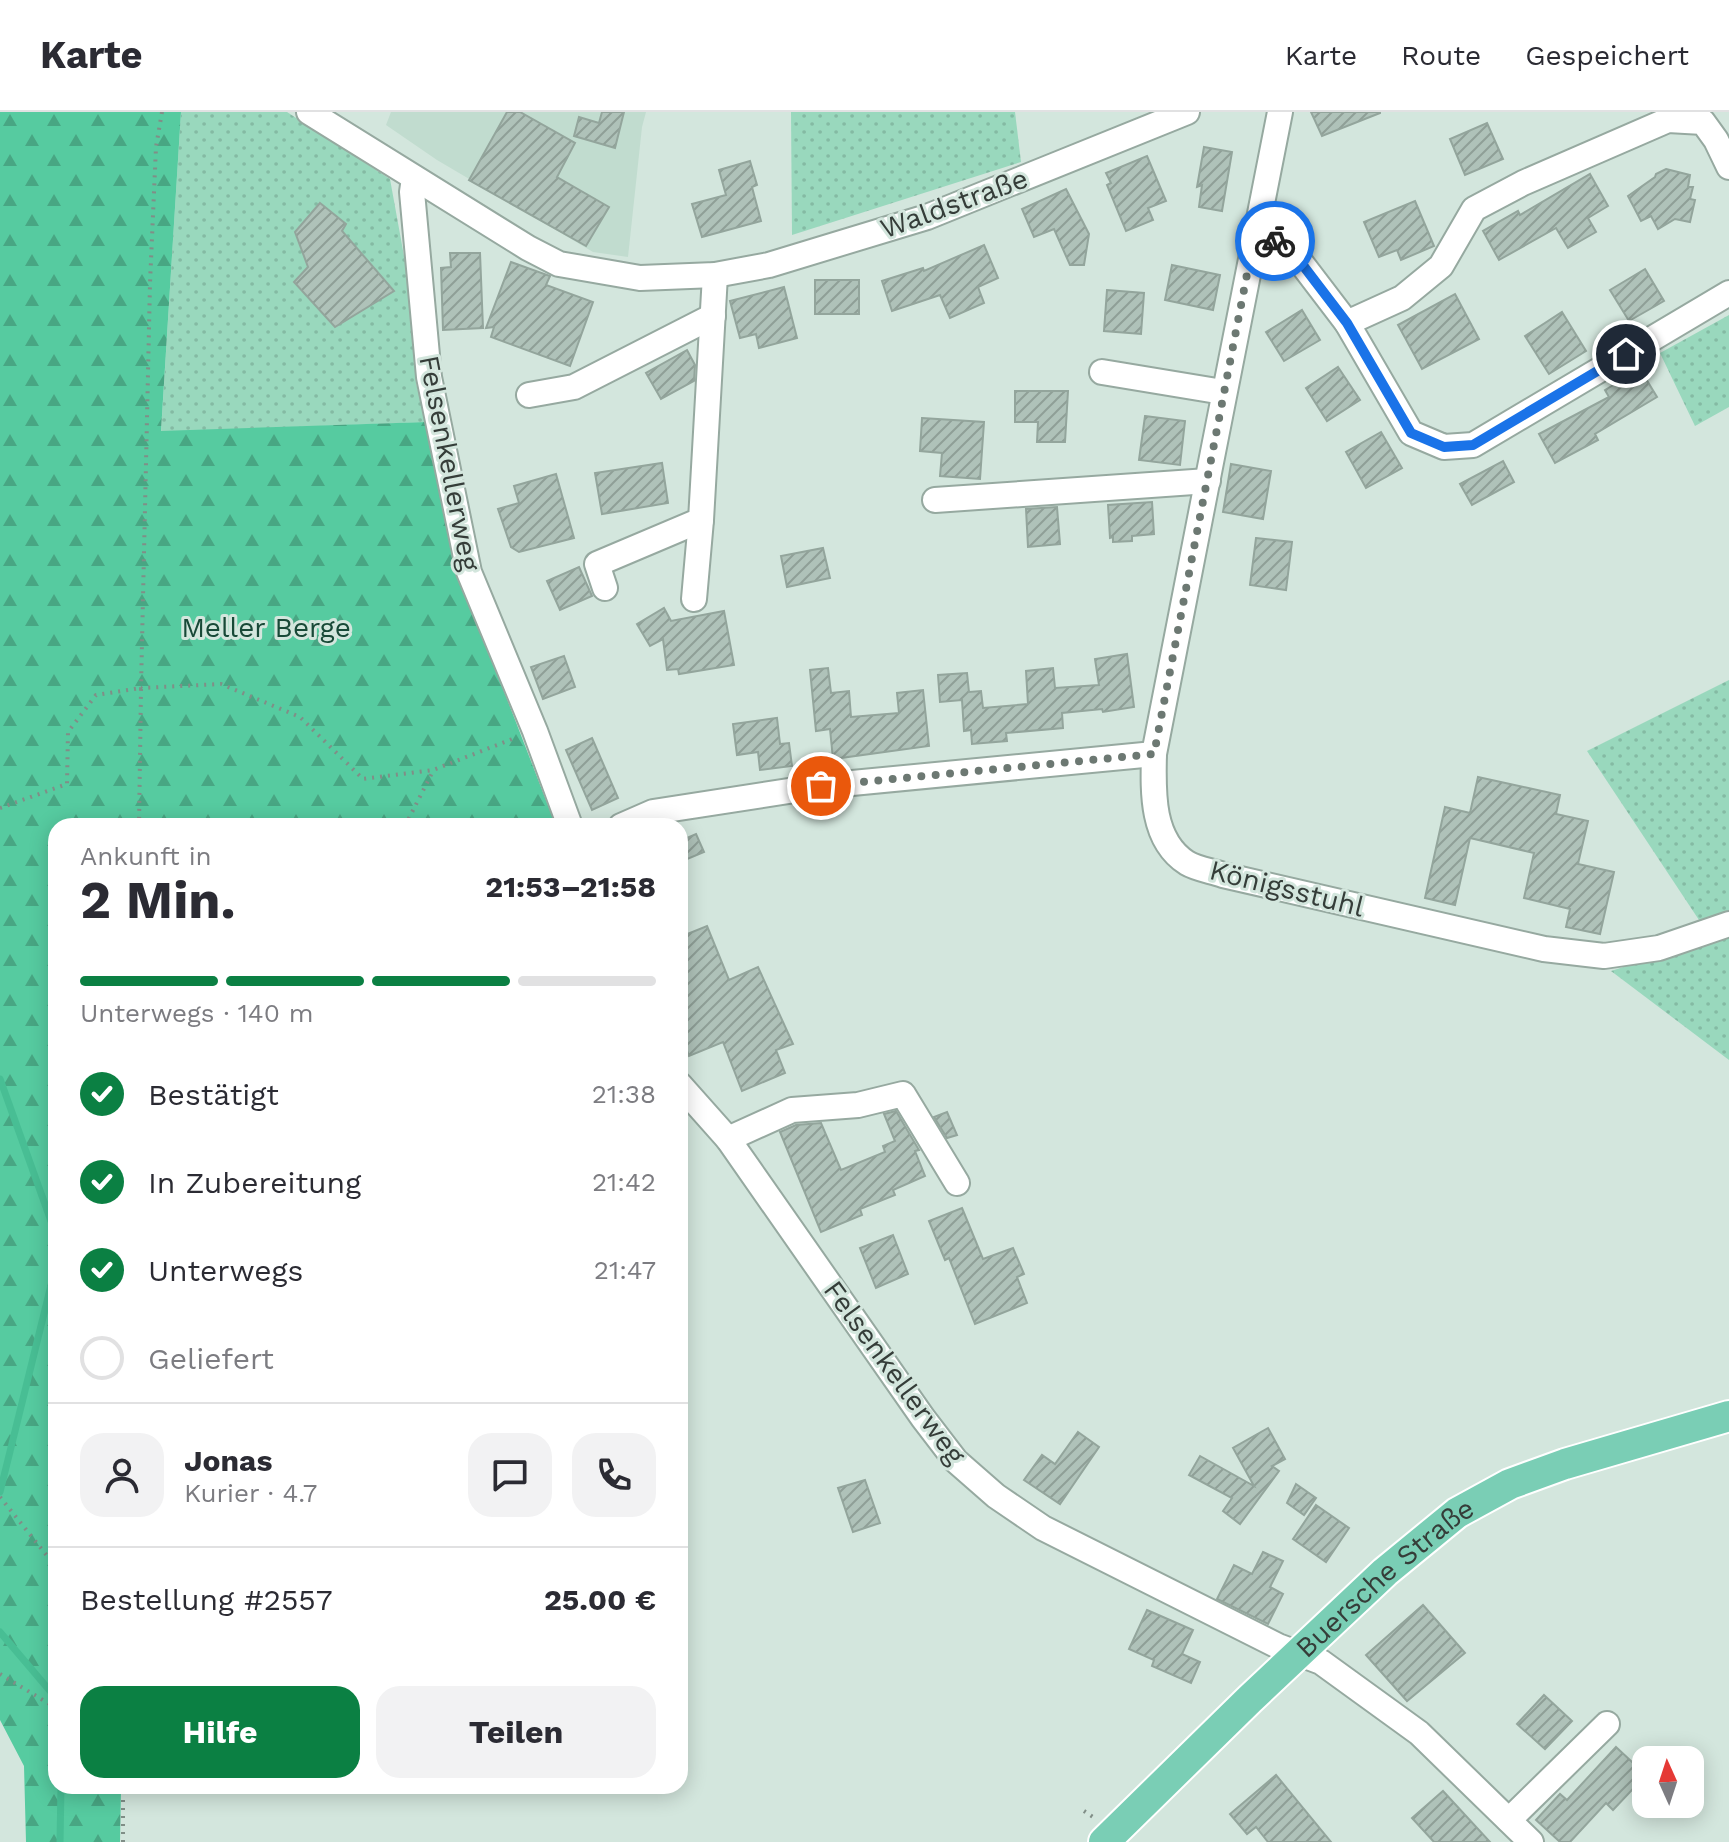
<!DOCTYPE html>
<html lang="de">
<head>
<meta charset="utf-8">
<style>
  body { margin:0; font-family:"Work Sans",sans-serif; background:#f2f2f3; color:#2b2b33; height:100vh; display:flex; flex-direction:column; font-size:30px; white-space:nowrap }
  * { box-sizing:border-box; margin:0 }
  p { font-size:26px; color:#7c7c81 }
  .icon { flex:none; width:44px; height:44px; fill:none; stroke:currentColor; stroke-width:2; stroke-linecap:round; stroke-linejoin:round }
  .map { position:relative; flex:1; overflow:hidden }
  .details { position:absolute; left:48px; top:706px; width:640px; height:976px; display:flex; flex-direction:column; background:#fff; border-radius:24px; box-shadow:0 4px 20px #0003 }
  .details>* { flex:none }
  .needle { width:52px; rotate:357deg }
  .controls { position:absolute; left:1632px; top:1634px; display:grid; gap:16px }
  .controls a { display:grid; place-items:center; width:72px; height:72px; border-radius:16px; background:#fff; box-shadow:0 4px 20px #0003; font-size:40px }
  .pin { position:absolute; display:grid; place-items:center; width:68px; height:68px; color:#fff; margin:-34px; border:4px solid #fff; border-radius:50%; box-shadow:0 2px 8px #0007 }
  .courier { position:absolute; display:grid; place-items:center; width:80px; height:80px; margin:-40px; border:6px solid #1a73e8; border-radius:50%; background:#fff; color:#222; box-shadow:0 2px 10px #0007 }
  .summary em { font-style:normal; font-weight:700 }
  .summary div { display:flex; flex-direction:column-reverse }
  .summary { display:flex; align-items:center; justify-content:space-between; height:136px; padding:0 32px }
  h1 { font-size:52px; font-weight:700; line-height:60px }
  .bar { display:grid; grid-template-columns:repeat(4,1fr); gap:12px 8px; align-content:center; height:96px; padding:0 32px }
  .bar i { height:10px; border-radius:6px; background:#e1e1e2 }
  .bar .active { background:#0b8043 }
  .bar p { grid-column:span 4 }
  .line { display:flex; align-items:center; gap:20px; padding:0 32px; border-top:2px solid #e1e1e2 }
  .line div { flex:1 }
  .round { display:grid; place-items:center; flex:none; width:84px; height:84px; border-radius:24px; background:#f2f2f3 }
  ol { padding:0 32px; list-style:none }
  li { display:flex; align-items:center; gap:24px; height:88px }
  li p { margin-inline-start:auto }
  li .icon { padding:8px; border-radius:50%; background:#0b8043; color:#fff; stroke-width:4 }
  li:last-child { color:#7c7c81 }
  li i { width:44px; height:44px; border:4px solid #e1e1e2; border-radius:50% }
  .button { display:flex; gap:16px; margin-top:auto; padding:16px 32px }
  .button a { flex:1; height:92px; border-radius:24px; background:#0b8043; color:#fff; font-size:32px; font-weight:700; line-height:92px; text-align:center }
  .button a+a { background:#f2f2f3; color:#2b2b33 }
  header { display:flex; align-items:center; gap:48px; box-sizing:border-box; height:112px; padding:0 40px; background:#fff; border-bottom:2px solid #e1e1e2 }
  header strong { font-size:38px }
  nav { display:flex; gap:44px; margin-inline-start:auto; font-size:28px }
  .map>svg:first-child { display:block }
</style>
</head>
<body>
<header>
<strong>Karte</strong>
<nav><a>Karte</a><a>Route</a><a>Gespeichert</a></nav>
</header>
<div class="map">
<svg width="1729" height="1730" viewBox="0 0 1729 1730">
  <defs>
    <pattern id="grass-dots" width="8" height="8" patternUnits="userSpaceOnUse" patternTransform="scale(2)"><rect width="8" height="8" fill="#99d8bd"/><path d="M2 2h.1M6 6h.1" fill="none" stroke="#84baa3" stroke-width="1.8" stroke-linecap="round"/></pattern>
    <pattern id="forest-firs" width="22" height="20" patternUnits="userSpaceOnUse" patternTransform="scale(2)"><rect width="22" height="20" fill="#56cba0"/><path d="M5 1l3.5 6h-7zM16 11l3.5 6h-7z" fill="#48a683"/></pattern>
    <pattern id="building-hatch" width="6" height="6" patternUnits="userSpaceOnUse" patternTransform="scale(2)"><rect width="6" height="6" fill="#afc2b9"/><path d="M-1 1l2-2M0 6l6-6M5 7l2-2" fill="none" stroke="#8f9f97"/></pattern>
  </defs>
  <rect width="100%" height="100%" fill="#d3e6dd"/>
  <path fill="#c1dccf" d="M 391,0 L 646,0 L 642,15 L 628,145 L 593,140 L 437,48 L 386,13 Z"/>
  <g fill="url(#grass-dots)">
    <path d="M 181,0 L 287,0 L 390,67 L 408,166 L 416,271 L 426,310 L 161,320 Z"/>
    <path d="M 791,0 L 1015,0 L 1021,50 L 792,123 Z"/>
    <path d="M 1729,203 L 1729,295 L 1695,314 L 1660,241 Z"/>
    <path d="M 1729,568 L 1729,802 L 1701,811 L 1587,639 Z"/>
    <path d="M 1729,821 L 1729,948 L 1611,859 Z"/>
  </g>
  <path fill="url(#forest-firs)" d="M 0,0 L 181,0 L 161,319 L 426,310 L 460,465 L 556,714 L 56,714 L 56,1674 L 142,1674 L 121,1678 L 120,1730 L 26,1730 L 24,1654 L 0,1608 Z"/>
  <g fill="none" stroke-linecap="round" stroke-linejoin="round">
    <g stroke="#48be94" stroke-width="7">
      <path d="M 0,967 L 56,1123"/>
      <path d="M 0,1380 L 56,1153"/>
      <path d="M 0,1520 L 56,1586"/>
      <path d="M 60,1730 L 61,1674"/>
    </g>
  </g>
  <g fill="url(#building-hatch)" stroke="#93a59c" stroke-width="2">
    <path d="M 507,0 L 520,0 L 575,31 L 557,65 L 609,95 L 586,134 L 469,68 Z"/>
    <path d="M 602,0 L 624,0 L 615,36 L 574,24 L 579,5 L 599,11 Z"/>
    <path d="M 1311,0 L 1380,0 L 1380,1 L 1322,24 Z"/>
    <path d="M 1487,11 L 1503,47 L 1465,63 L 1450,27 Z"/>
    <path d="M 1204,35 L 1232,40 L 1222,99 L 1199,95 L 1202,73 L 1197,75 Z"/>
    <path d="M 1147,44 L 1166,89 L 1148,96 L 1153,108 L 1126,119 L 1107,73 L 1111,71 L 1106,61 Z"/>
    <path d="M 750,49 L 757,73 L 752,75 L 761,109 L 702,125 L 692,92 L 726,83 L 719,58 Z"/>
    <path d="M 1666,57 L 1690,63 L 1688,75 L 1693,75 L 1690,87 L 1695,88 L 1690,110 L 1675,107 L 1658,117 L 1651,104 L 1641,109 L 1628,84 L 1655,65 L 1656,62 Z"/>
    <path d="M 1590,62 L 1608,94 L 1588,106 L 1596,120 L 1568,136 L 1556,116 L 1499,148 L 1483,119 L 1518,99 L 1520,103 Z"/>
    <path d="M 1066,77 L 1089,122 L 1084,153 L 1070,153 L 1054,117 L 1034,125 L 1022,97 Z"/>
    <path d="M 1415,89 L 1434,134 L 1401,148 L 1397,138 L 1379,145 L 1364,110 Z"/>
    <path d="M 320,91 L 346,112 L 342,119 L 394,179 L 335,215 L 294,170 L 308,155 L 295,120 Z"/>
    <path d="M 984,133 L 998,166 L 978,175 L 984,191 L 950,206 L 940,183 L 892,199 L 882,169 L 923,156 L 924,159 Z"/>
    <path d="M 450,141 L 480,141 L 483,216 L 443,218 L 441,156 L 451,155 Z"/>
    <path d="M 511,150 L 550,164 L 546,173 L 593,190 L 570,254 L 491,225 L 494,215 L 486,216 Z"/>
    <path d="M 1172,153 L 1220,163 L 1213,198 L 1165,188 Z"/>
    <path d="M 1645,157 L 1664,189 L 1629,209 L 1610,178 Z"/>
    <rect x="815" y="168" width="44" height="34"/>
    <path d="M 784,175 L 797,226 L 759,236 L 756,222 L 740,226 L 730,189 Z"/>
    <path d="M 1107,178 L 1144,181 L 1141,222 L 1104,219 Z"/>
    <path d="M 1455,182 L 1479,227 L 1422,257 L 1398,213 Z"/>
    <path d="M 1302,198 L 1320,228 L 1284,249 L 1266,220 Z"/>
    <path d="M 1562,200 L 1586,239 L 1549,262 L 1525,224 Z"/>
    <path d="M 687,238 L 695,253 L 694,269 L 661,287 L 646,261 Z"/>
    <path d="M 1338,255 L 1360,288 L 1327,309 L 1306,276 Z"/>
    <path d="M 1640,257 L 1657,285 L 1595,322 L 1598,328 L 1555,351 L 1539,322 L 1609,285 L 1605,278 Z"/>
    <path d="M 1015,279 L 1068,279 L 1065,330 L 1037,330 L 1038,310 L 1015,310 Z"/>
    <path d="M 1145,304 L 1185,309 L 1180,353 L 1139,348 Z"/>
    <path d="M 922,306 L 984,310 L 980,367 L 940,364 L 942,341 L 920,339 Z"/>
    <path d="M 1381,320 L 1402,356 L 1366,376 L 1346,340 Z"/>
    <path d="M 1503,349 L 1514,370 L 1472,393 L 1460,372 Z"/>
    <path d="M 662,351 L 668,391 L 602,402 L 595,361 Z"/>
    <path d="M 1231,352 L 1271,359 L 1263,407 L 1223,400 Z"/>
    <path d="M 556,362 L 574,426 L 519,440 L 511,435 L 498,397 L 519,391 L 514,374 Z"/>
    <path d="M 1152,390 L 1154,422 L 1132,424 L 1132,429 L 1113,430 L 1113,425 L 1110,426 L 1108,393 Z"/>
    <path d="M 1057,395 L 1060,432 L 1028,435 L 1026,397 Z"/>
    <path d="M 1256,426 L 1292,430 L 1286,478 L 1250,473 Z"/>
    <path d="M 823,436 L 830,466 L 787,475 L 781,444 Z"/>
    <path d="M 579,455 L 592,484 L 560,498 L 547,469 Z"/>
    <path d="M 664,496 L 671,509 L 724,499 L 734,553 L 679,562 L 678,557 L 667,558 L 663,527 L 650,534 L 637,512 Z"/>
    <path d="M 1127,542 L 1134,595 L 1103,600 L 1102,597 L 1062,601 L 1063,616 L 1006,621 L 1007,629 L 972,632 L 971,618 L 964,619 L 962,588 L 940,590 L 938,563 L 967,561 L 969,580 L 981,579 L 983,596 L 1028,592 L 1026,559 L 1053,556 L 1055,576 L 1099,573 L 1095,547 Z"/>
    <path d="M 564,544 L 575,575 L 543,587 L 531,555 Z"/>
    <path d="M 828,556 L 831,581 L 849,579 L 851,605 L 899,601 L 897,581 L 923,578 L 929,634 L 833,647 L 830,617 L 816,619 L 810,558 Z"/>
    <path d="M 777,606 L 780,632 L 789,631 L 792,654 L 760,658 L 758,640 L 737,643 L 733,612 Z"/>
    <path d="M 592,626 L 618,686 L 592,698 L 566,638 Z"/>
    <path d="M 1478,665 L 1560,683 L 1556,702 L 1588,709 L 1578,752 L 1614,760 L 1600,822 L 1566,815 L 1570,797 L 1524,786 L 1534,741 L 1470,726 L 1455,793 L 1425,786 L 1445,695 L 1470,701 Z"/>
    <path d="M 696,722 L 704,740 L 680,750 L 680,729 Z"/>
    <path d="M 707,814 L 729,868 L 758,855 L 793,932 L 776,938 L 785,961 L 742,979 L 723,930 L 689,944 L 680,920 L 680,825 Z"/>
    <path d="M 896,999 L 919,1038 L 915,1039 L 925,1064 L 893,1078 L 895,1083 L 860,1097 L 862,1103 L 821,1120 L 780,1020 L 796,1013 L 821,1011 L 841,1058 L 885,1040 L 883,1034 L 895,1029 L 884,1002 Z"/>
    <path d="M 947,1000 L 957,1023 L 947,1026 L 934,1005 Z"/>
    <path d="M 962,1096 L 983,1147 L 1013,1136 L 1024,1162 L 1017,1165 L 1027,1191 L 975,1212 L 949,1146 L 945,1148 L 929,1109 Z"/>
    <path d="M 893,1123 L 908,1162 L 876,1176 L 860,1136 Z"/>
    <path d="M 1268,1316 L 1285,1347 L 1272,1354 L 1279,1359 L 1240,1412 L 1223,1399 L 1232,1386 L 1189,1363 L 1200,1344 L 1254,1374 L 1233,1336 Z"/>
    <path d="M 1078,1320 L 1099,1335 L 1060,1392 L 1024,1368 L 1042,1343 L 1055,1352 Z"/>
    <path d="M 865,1368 L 880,1411 L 853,1420 L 838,1376 Z"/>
    <path d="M 1296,1372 L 1316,1386 L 1304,1403 L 1287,1391 Z"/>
    <path d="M 1316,1393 L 1349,1416 L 1326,1450 L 1293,1427 Z"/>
    <path d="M 1263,1440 L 1283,1449 L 1270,1475 L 1283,1482 L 1268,1512 L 1217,1487 L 1234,1453 L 1252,1462 Z"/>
    <path d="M 1423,1493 L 1465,1541 L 1407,1589 L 1366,1543 Z"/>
    <path d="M 1147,1498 L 1193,1518 L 1182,1542 L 1200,1550 L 1191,1571 L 1152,1554 L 1154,1548 L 1129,1537 Z"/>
    <path d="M 1544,1583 L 1572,1609 L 1545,1637 L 1517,1612 Z"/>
    <path d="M 1616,1635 L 1646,1663 L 1613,1698 L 1606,1691 L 1570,1730 L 1560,1730 L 1536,1708 L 1560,1682 L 1567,1688 Z"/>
    <path d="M 1276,1663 L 1331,1730 L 1268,1730 L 1256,1715 L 1247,1722 L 1230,1702 Z"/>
    <path d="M 1443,1679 L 1490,1730 L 1434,1730 L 1412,1706 Z"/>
  </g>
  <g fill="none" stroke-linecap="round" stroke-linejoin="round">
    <defs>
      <g id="minor">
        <path d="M 309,0 L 528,136 L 559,152 L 640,166 L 715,163 L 769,153 L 927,105 L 1187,0"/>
        <path d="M 1280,0 C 1236,214 1197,428 1154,642 C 1153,679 1151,728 1187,751 C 1197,757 1212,759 1223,763 L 1544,837 L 1604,844 L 1659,836 L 1729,812"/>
        <path d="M 414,66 L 412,80 L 429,265 L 469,460 L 535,619 L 570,714"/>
        <path d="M 1255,121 L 1289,135 L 1347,211 L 1411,321 L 1444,335 L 1473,333 L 1729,181"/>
        <path d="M 1347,211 L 1402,186 L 1441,154 L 1474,97 L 1523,71 L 1668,8 L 1703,10 L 1716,28 L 1729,55"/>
        <path d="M 1102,260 L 1223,280"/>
        <path d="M 529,283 L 574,275 L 713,204"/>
        <path d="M 935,388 L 1208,369"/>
        <path d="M 605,476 L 597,452 L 701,408 L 715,163"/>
        <path d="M 694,487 L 701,408"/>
        <path d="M 621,714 L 653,700 L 821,674 L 1154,642"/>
        <path d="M 680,973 L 728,1027 L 923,1306 L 956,1349 L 996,1384 L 1043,1416 L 1278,1534 L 1321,1550 L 1419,1621 L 1531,1730"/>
        <path d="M 728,1027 L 792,998 L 858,993 L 903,982 L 957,1071"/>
        <path d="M 1509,1708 L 1607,1612"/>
      </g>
      <g id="major">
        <path id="s1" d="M 1104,1730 L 1250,1587 L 1385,1460 L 1457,1401 L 1510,1372 L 1565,1352 L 1729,1304"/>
      </g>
    </defs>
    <use href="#minor" stroke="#96a9a0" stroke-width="28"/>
    <use href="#major" stroke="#fff" stroke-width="34"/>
    <g stroke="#808e87" stroke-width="4" stroke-dasharray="2 6" stroke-linecap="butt">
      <path d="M 162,0 L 156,35 L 150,171 L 141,576 L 221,572 L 300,605 L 363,667 L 433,658 L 515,626"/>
      <path d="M 0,696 L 67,672 L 68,620 L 96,583 L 141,576 L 139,714"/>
      <path d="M 405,714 L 433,659"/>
      <path d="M 0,1385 L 56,1455"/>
      <path d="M 0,1562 L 56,1596"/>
      <path d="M 1084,1699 L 1093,1705"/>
      <path d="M 123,1730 L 123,1674"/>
    </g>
    <use href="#minor" stroke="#fff" stroke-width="24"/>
    <use href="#major" stroke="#7aceb5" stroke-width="30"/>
  </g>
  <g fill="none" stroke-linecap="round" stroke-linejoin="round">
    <path stroke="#6c7872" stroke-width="8" stroke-dasharray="0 14.4" d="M 821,674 L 1154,642 L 1255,121 L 1275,129"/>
    <path stroke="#1a73e8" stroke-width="10" d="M 1275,129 L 1289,135 L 1347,211 L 1411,321 L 1444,335 L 1473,333 L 1626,242"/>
  </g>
  <g text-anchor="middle" stroke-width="6" stroke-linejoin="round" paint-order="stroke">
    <g font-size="28" fill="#353d39" stroke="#d3e6dd">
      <text transform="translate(954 91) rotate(-20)" y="10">Waldstraße</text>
      <text transform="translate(450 351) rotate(79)" y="10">Felsenkellerweg</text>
      <text transform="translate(1287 776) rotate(14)" y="10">Königsstuhl</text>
      <text transform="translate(895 1260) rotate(54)" y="10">Felsenkellerweg</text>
      <text dy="10" stroke="none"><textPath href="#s1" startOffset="386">Buersche Straße</textPath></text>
    </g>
    <g font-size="28" fill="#184937" stroke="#d3e6dd">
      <text x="266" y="525">Meller Berge</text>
    </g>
  </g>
</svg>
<div class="controls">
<a><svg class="needle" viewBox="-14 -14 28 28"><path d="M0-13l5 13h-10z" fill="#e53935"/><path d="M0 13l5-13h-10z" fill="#7c7c81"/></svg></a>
</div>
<div class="pin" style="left:821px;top:674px;background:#ea580c"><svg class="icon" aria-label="bag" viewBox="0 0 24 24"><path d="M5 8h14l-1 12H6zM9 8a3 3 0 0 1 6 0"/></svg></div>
<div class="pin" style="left:1626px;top:242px;background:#1f2937"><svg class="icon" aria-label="home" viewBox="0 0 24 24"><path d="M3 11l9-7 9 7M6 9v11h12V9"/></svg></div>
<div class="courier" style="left:1275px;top:129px"><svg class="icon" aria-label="bike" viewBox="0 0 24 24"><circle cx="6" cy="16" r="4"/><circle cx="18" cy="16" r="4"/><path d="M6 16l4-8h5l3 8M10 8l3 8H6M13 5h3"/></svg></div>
<section class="details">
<div class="summary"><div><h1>2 Min.</h1><p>Ankunft in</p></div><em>21:53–21:58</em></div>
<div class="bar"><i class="active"></i><i class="active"></i><i class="active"></i><i></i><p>Unterwegs · 140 m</p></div>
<ol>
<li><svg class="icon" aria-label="check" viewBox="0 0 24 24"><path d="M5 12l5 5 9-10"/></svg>Bestätigt<p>21:38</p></li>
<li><svg class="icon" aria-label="check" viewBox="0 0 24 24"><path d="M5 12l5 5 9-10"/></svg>In Zubereitung<p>21:42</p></li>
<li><svg class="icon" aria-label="check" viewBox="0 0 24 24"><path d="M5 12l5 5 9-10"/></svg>Unterwegs<p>21:47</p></li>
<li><i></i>Geliefert</li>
</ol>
<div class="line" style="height:144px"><a class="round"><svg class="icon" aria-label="person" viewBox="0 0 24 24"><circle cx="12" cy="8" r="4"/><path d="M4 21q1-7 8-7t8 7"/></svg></a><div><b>Jonas</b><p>Kurier · 4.7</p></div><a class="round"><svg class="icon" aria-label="chat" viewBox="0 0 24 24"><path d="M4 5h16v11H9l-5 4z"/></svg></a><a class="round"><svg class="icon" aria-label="phone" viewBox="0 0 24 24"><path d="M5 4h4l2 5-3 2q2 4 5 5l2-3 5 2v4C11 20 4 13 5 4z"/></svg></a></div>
<div class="line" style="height:104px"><div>Bestellung #2557</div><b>25.00 €</b></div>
<div class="button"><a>Hilfe</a><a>Teilen</a></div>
</section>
</div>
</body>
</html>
